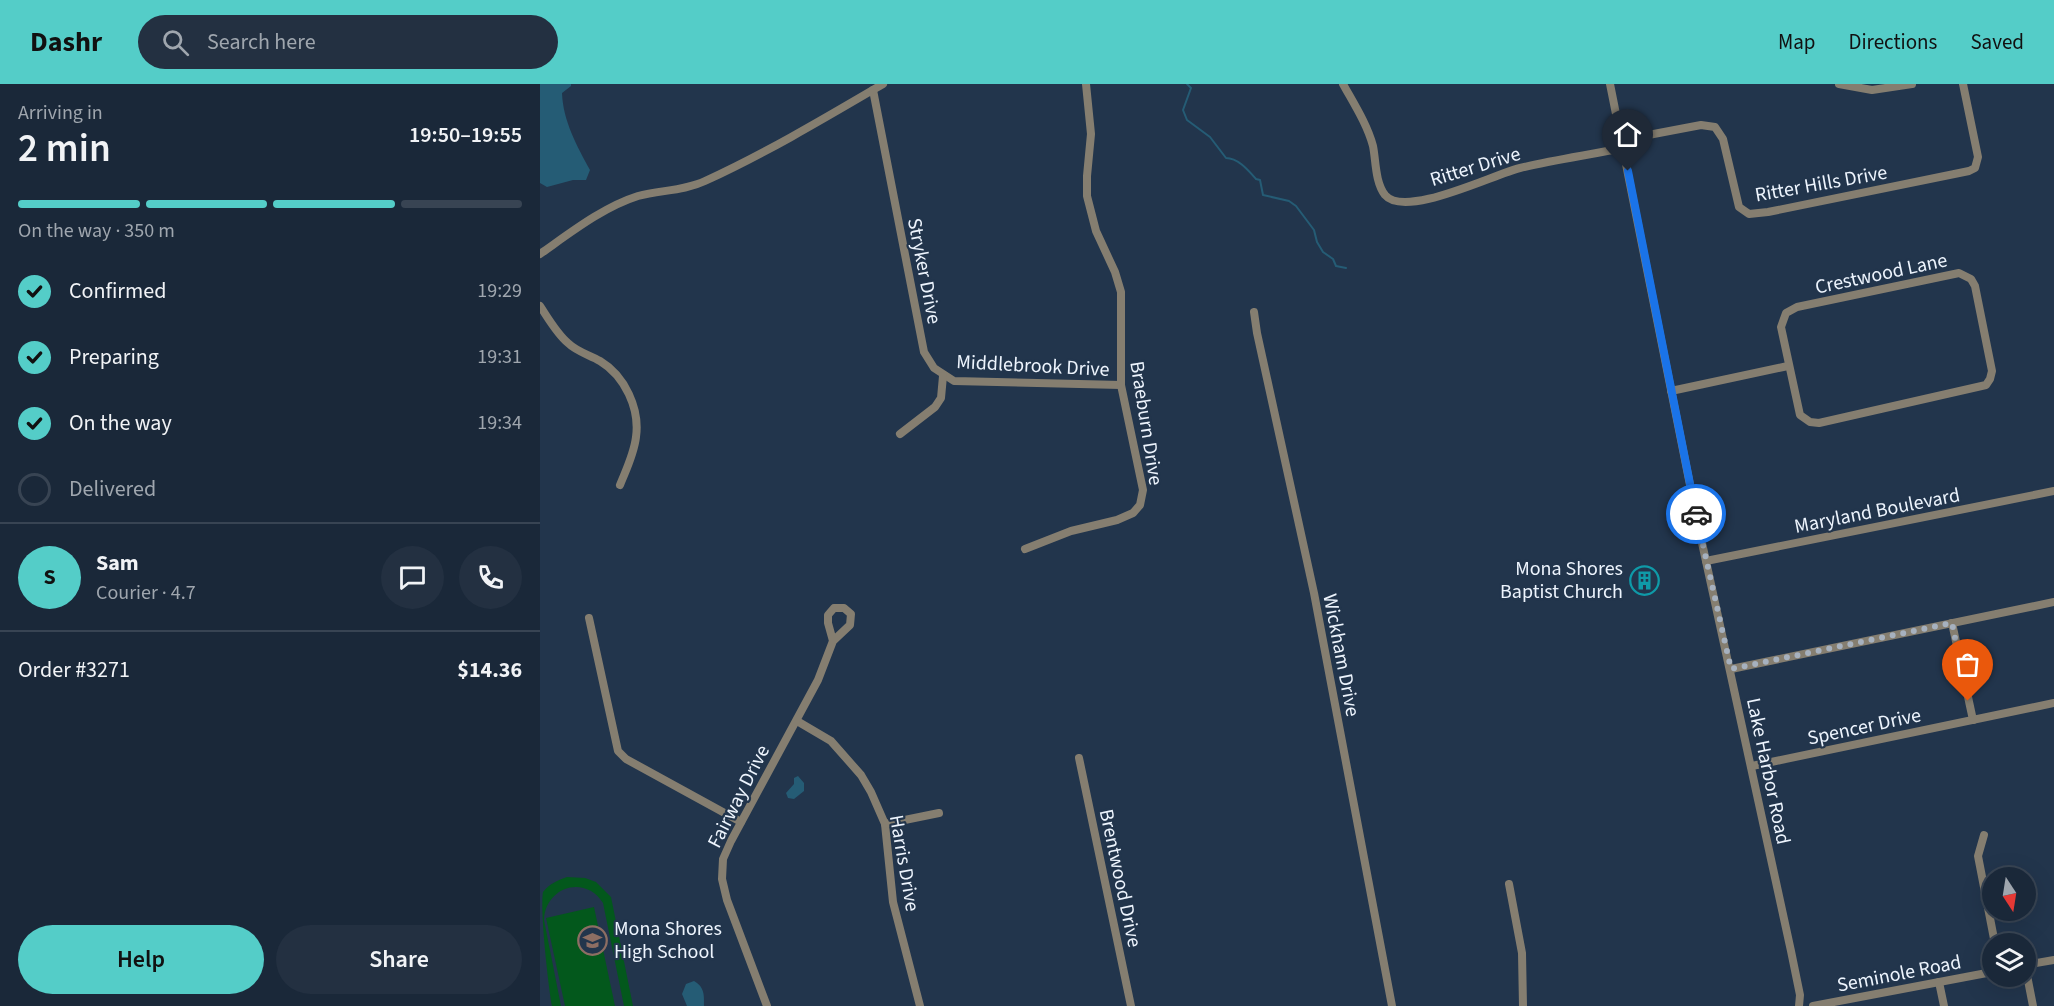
<!DOCTYPE html>
<html lang="en">
<head>
<meta charset="utf-8">
<style>
  body { margin:0; font-family:"Source Sans 3",sans-serif; background:#233041; color:#f1f3f6; height:100vh; display:flex; flex-direction:column; font-size:22px; white-space:nowrap }
  * { box-sizing:border-box; margin:0 }
  p { font-size:20px; color:#9fa6ae }
  .icon { flex:none; width:33px; height:33px; fill:none; stroke:currentColor; stroke-width:2; stroke-linecap:round; stroke-linejoin:round }
  .map { position:relative; flex:1; overflow:hidden }
  .panel { display:flex; flex-direction:column; background:#1a2839; width:540px }
  .panel>* { flex:none }
  .needle { width:39px; rotate:168deg }
  .fabs { position:absolute; left:1442px; top:783px; display:grid; gap:12px }
  .fabs a { display:grid; place-items:center; width:54px; height:54px; border-radius:50%; background:#1a2839; box-shadow:0 6px 24px #0002,0 0 0 2px #384453; font-size:30px }
  .pin { position:absolute; display:grid; place-items:center; width:51px; height:51px; color:#fff; margin:-62px -26px; border-radius:50% 50% 50% 0; rotate:-45deg; box-shadow:0 0 6px #0007 }
  .pin .icon { rotate:45deg }
  .courier { position:absolute; display:grid; place-items:center; width:60px; height:60px; margin:-30px; border:4px solid #1a73e8; border-radius:50%; background:#fff; color:#222; box-shadow:0 2px 8px #0007 }
  .headline em { font-style:normal; font-weight:600 }
  .headline div { display:flex; flex-direction:column-reverse }
  .headline { display:flex; align-items:center; justify-content:space-between; height:102px; padding:0 18px }
  h1 { font-size:39px; font-weight:600; line-height:45px }
  .bar { display:grid; grid-template-columns:repeat(4,1fr); gap:9px 6px; align-content:center; height:72px; padding:0 18px }
  .bar i { height:8px; border-radius:4px; background:#384453 }
  .bar .on { background:#54cdc8 }
  .bar p { grid-column:span 4 }
  .line { display:flex; align-items:center; gap:15px; padding:0 18px; border-top:2px solid #384453 }
  .line div { flex:1 }
  .round { display:grid; place-items:center; flex:none; width:63px; height:63px; border-radius:32px; background:#233041 }
  ol { padding:0 18px; list-style:none }
  li { display:flex; align-items:center; gap:18px; height:66px }
  li p { margin-inline-start:auto }
  li .icon { padding:6px; border-radius:50%; background:#54cdc8; color:#111; stroke-width:4 }
  li:last-child { color:#9fa6ae }
  li i { width:33px; height:33px; border:3px solid #384453; border-radius:50% }
  .primary-button { display:flex; gap:12px; margin-top:auto; padding:12px 18px }
  .primary-button a { flex:1; height:69px; border-radius:36px; background:#54cdc8; color:#111; font-size:24px; font-weight:600; line-height:69px; text-align:center }
  .primary-button a+a { background:#233041; color:#f1f3f6 }
  header { display:flex; align-items:center; gap:36px; box-sizing:border-box; height:84px; padding:0 30px; background:#54cdc8; color:#111 }
  header strong { font-size:28px }
  nav { display:flex; gap:33px; margin-inline-start:auto; font-size:21px }
  .search { width:420px; height:54px; background:#233041; display:flex; align-items:center; gap:15px; box-sizing:border-box; padding:0 21px; border-radius:33px; color:#9fa6ae; font-size:22px }
  main { display:flex; flex:1; min-height:0 }
  .map>svg:first-child { display:block }
</style>
</head>
<body>
<header>
<strong>Dashr</strong>
<div class="search"><svg class="icon" aria-label="search" viewBox="0 0 24 24"><circle cx="10" cy="10" r="6"/><path d="M15 15l6 6"/></svg>Search here</div>
<nav><a>Map</a><a>Directions</a><a>Saved</a></nav>
</header>
<main>
<section class="panel">
<div class="headline"><div><h1>2 min</h1><p>Arriving in</p></div><em>19:50–19:55</em></div>
<div class="bar"><i class="on"></i><i class="on"></i><i class="on"></i><i></i><p>On the way · 350 m</p></div>
<ol>
<li><svg class="icon" aria-label="check" viewBox="0 0 24 24"><path d="M5 12l5 5 9-10"/></svg>Confirmed<p>19:29</p></li>
<li><svg class="icon" aria-label="check" viewBox="0 0 24 24"><path d="M5 12l5 5 9-10"/></svg>Preparing<p>19:31</p></li>
<li><svg class="icon" aria-label="check" viewBox="0 0 24 24"><path d="M5 12l5 5 9-10"/></svg>On the way<p>19:34</p></li>
<li><i></i>Delivered</li>
</ol>
<div class="line" style="height:108px"><b class="round" style="background:#54cdc8;color:#111">S</b><div><b>Sam</b><p>Courier · 4.7</p></div><a class="round"><svg class="icon" aria-label="chat" viewBox="0 0 24 24"><path d="M4 5h16v11H9l-5 4z"/></svg></a><a class="round"><svg class="icon" aria-label="phone" viewBox="0 0 24 24"><path d="M5 4h4l2 5-3 2q2 4 5 5l2-3 5 2v4C11 20 4 13 5 4z"/></svg></a></div>
<div class="line" style="height:78px"><div>Order #3271</div><b>$14.36</b></div>
<div class="primary-button"><a>Help</a><a>Share</a></div>
</section>
<div class="map">
<svg width="1514" height="922" viewBox="0 0 1514 922">
  <rect width="100%" height="100%" fill="#22354c"/>
  <g fill="#03581c">
    <path d="M 27,793 L 45,794 L 56,798 L 71,813 L 93,922 L 84,922 L 63,819 C 45,790 5,803 4,836 L 21,922 L 12,922 C 8,899 0,826 3,808 C 9,800 18,796 27,793 Z"/>
    <path d="M 54,823 L 75,922 L 25,922 L 6,834 Z"/>
  </g>
  <g fill="#255c75">
    <path d="M 0,0 L 31,0 L 31,2 L 22,9 C 23,37 37,62 50,86 L 46,96 L 33,96 L 7,103 L 0,99 Z"/>
    <path d="M 258,692 L 264,699 L 264,707 L 254,715 L 248,714 L 246,709 L 254,700 L 254,694 Z"/>
    <path d="M 154,897 C 165,903 164,912 164,922 L 147,922 L 142,910 L 146,900 Z"/>
  </g>
  <g fill="none" stroke-linecap="round" stroke-linejoin="round">
    <path stroke="#255c75" stroke-width="2" d="M 647,0 L 651,4 L 643,26 L 647,36 L 670,53 L 686,74 C 698,74 708,86 716,95 L 720,96 L 723,111 L 749,117 L 756,122 L 774,146 L 777,158 L 783,168 L 793,175 L 796,182 L 806,184"/>
    <g stroke="#857e70" stroke-width="8">
      <path d="M 803,0 C 814,20 827,40 833,62 C 836,77 835,98 845,111 C 865,135 954,90 980,84 C 1013,76 1049,71 1083,64"/>
      <path d="M 1070,0 L 1157,436 L 1251,867 L 1260,911 L 1259,922"/>
      <path d="M 1299,0 L 1332,6 L 1372,0"/>
      <path d="M 333,6 L 384,268 L 394,284 L 414,297 L 581,301"/>
      <path d="M 1082,56 L 1161,41 L 1175,43 L 1183,55 L 1199,123 L 1209,130 L 1228,128 L 1429,87 L 1435,84 L 1438,73 L 1423,0"/>
      <path d="M 0,170 C 30,149 63,123 98,112 C 120,106 144,107 165,97 C 226,69 285,34 343,0"/>
      <path d="M 1419,189 L 1431,195 L 1435,202 L 1452,287 L 1450,295 L 1446,301 L 1279,339 L 1270,338 L 1260,331 L 1241,243 L 1246,229 L 1257,223 Z"/>
      <path d="M 0,222 C 8,234 17,250 28,259 C 37,268 50,271 60,277 C 85,292 100,325 96,353 C 94,370 86,386 80,401"/>
      <path d="M 714,228 L 717,249 L 774,509 L 852,922"/>
      <path d="M 1131,307 L 1248,282"/>
      <path d="M 360,350 L 395,323 L 401,314 L 403,292"/>
      <path d="M 485,465 L 531,447 L 577,436 L 593,429 L 600,421 L 603,406 L 581,301 L 581,208 L 575,188 L 556,147 L 547,112 L 547,92 L 551,50 L 546,0"/>
      <path d="M 1166,477 L 1514,407"/>
      <path d="M 49,534 L 78,667 L 86,675 L 201,738"/>
      <path d="M 1412,539 L 1433,636"/>
      <path d="M 1191,585 L 1514,518"/>
      <path d="M 257,637 L 291,657 L 321,691 L 331,708 L 345,740 L 353,818 L 380,922"/>
      <path d="M 539,674 L 591,922"/>
      <path d="M 1212,682 L 1514,619"/>
      <path d="M 345,740 L 399,729"/>
      <path d="M 1444,751 L 1438,772 L 1455,860"/>
      <path d="M 969,800 L 982,869 L 983,922"/>
      <path d="M 1485,881 L 1493,922"/>
      <path d="M 1485,881 L 1514,876"/>
      <path d="M 1399,898 L 1404,922"/>
      <path d="M 227,922 L 187,816 L 182,795 L 183,775 L 191,757 L 278,596 L 293,557 L 310,541 L 311,530 L 304,524 L 294,524 L 288,531 L 288,539 L 293,557"/>
      <path d="M 1273,922 L 1452,888"/>
    </g>
  </g>
  <g fill="none" stroke-linecap="round" stroke-linejoin="round">
    <path stroke="#a6b1bf" stroke-width="6" stroke-dasharray="0 10.8" d="M 1156,430 L 1191,585 L 1412,539 L 1428,617"/>
    <path stroke="#1a73e8" stroke-width="8" d="M 1088,87 L 1156,430"/>
  </g>
  <defs>
    <symbol id="building-ring" viewBox="-11 -11 22 22"><circle r="9.5" fill="#22354c" stroke="#0f9aa8" stroke-width="1.5"/><path d="M-4-6H4V6H1V3H-1V6H-4ZM-2.5-4.3h1.7v1.8h-1.7ZM.8-4.3h1.7v1.8H.8ZM-2.5-1h1.7V.8h-1.7ZM.8-1h1.7V.8H.8Z" fill="#0f9aa8"/></symbol>
    <symbol id="school-ring" viewBox="-11 -11 22 22"><circle r="9.5" fill="#22354c" stroke="#8d6e63" stroke-width="1.5"/><path d="M0-5L7-2L0 1L-7-2ZM-4 1L0 2.5L4 1V4Q0 6-4 4Z" fill="#8d6e63"/></symbol>
  </defs>
  <g fill-rule="evenodd">
    <use href="#building-ring" x="1088" y="480" width="33" height="33"/>
    <use href="#school-ring" x="36" y="840" width="33" height="33"/>
  </g>
  <g text-anchor="middle" stroke-width="4.5" stroke-linejoin="round" paint-order="stroke">
    <g font-size="20" fill="#edf4fd" stroke="#22354c">
      <text transform="translate(935 82) rotate(-17)" y="7">Ritter Drive</text>
      <text transform="translate(1281 99) rotate(-10)" y="7">Ritter Hills Drive</text>
      <text transform="translate(385 187) rotate(79)" y="7">Stryker Drive</text>
      <text transform="translate(1341 189) rotate(-12)" y="7">Crestwood Lane</text>
      <text transform="translate(493 281) rotate(3)" y="7">Middlebrook Drive</text>
      <text transform="translate(607 339) rotate(81)" y="7">Braeburn Drive</text>
      <text transform="translate(1337 426) rotate(-11)" y="7">Maryland Boulevard</text>
      <text transform="translate(802 571) rotate(79)" y="7">Wickham Drive</text>
      <text transform="translate(1324 642) rotate(-12)" y="7">Spencer Drive</text>
      <text transform="translate(1229 687) rotate(78)" y="7">Lake Harbor Road</text>
      <text transform="translate(198 712) rotate(-63)" y="7">Fairway Drive</text>
      <text transform="translate(365 779) rotate(80)" y="7">Harris Drive</text>
      <text transform="translate(581 794) rotate(78)" y="7">Brentwood Drive</text>
      <text transform="translate(1359 889) rotate(-11)" y="7">Seminole Road</text>
    </g>
    <g font-size="20" fill="#edf4fd" stroke="#22354c" text-anchor="end">
      <text x="1083" y="491">Mona Shores<tspan x="1083" dy="23">Baptist Church</tspan></text>
      <text x="74" y="851" text-anchor="start">Mona Shores<tspan x="74" dy="23">High School</tspan></text>
    </g>
  </g>
</svg>
<div class="fabs">
<a><svg class="needle" viewBox="-14 -14 28 28"><path d="M0-13l5 13h-10z" fill="#e53935"/><path d="M0 13l5-13h-10z" fill="#9fa6ae"/></svg></a>
<a><svg class="icon" aria-label="layers" viewBox="0 0 24 24"><path d="M12 4l9 5-9 5-9-5zM3 14l9 5 9-5"/></svg></a>
</div>
<div class="pin" style="left:1428px;top:617px;background:#ea580c"><svg class="icon" aria-label="bag" viewBox="0 0 24 24"><path d="M5 8h14l-1 12H6zM9 8a3 3 0 0 1 6 0"/></svg></div>
<div class="pin" style="left:1088px;top:87px;background:#1f2937"><svg class="icon" aria-label="home" viewBox="0 0 24 24"><path d="M3 11l9-7 9 7M6 9v11h12V9"/></svg></div>
<div class="courier" style="left:1156px;top:430px"><svg class="icon" aria-label="car" viewBox="0 0 24 24"><path d="M5 17H2v-5l4-1 3-4h7l3 4 3 1v5h-3M9 17h6M6 11h13"/><circle cx="7" cy="17" r="2"/><circle cx="17" cy="17" r="2"/></svg></div>
</div>
</main>
</body>
</html>
